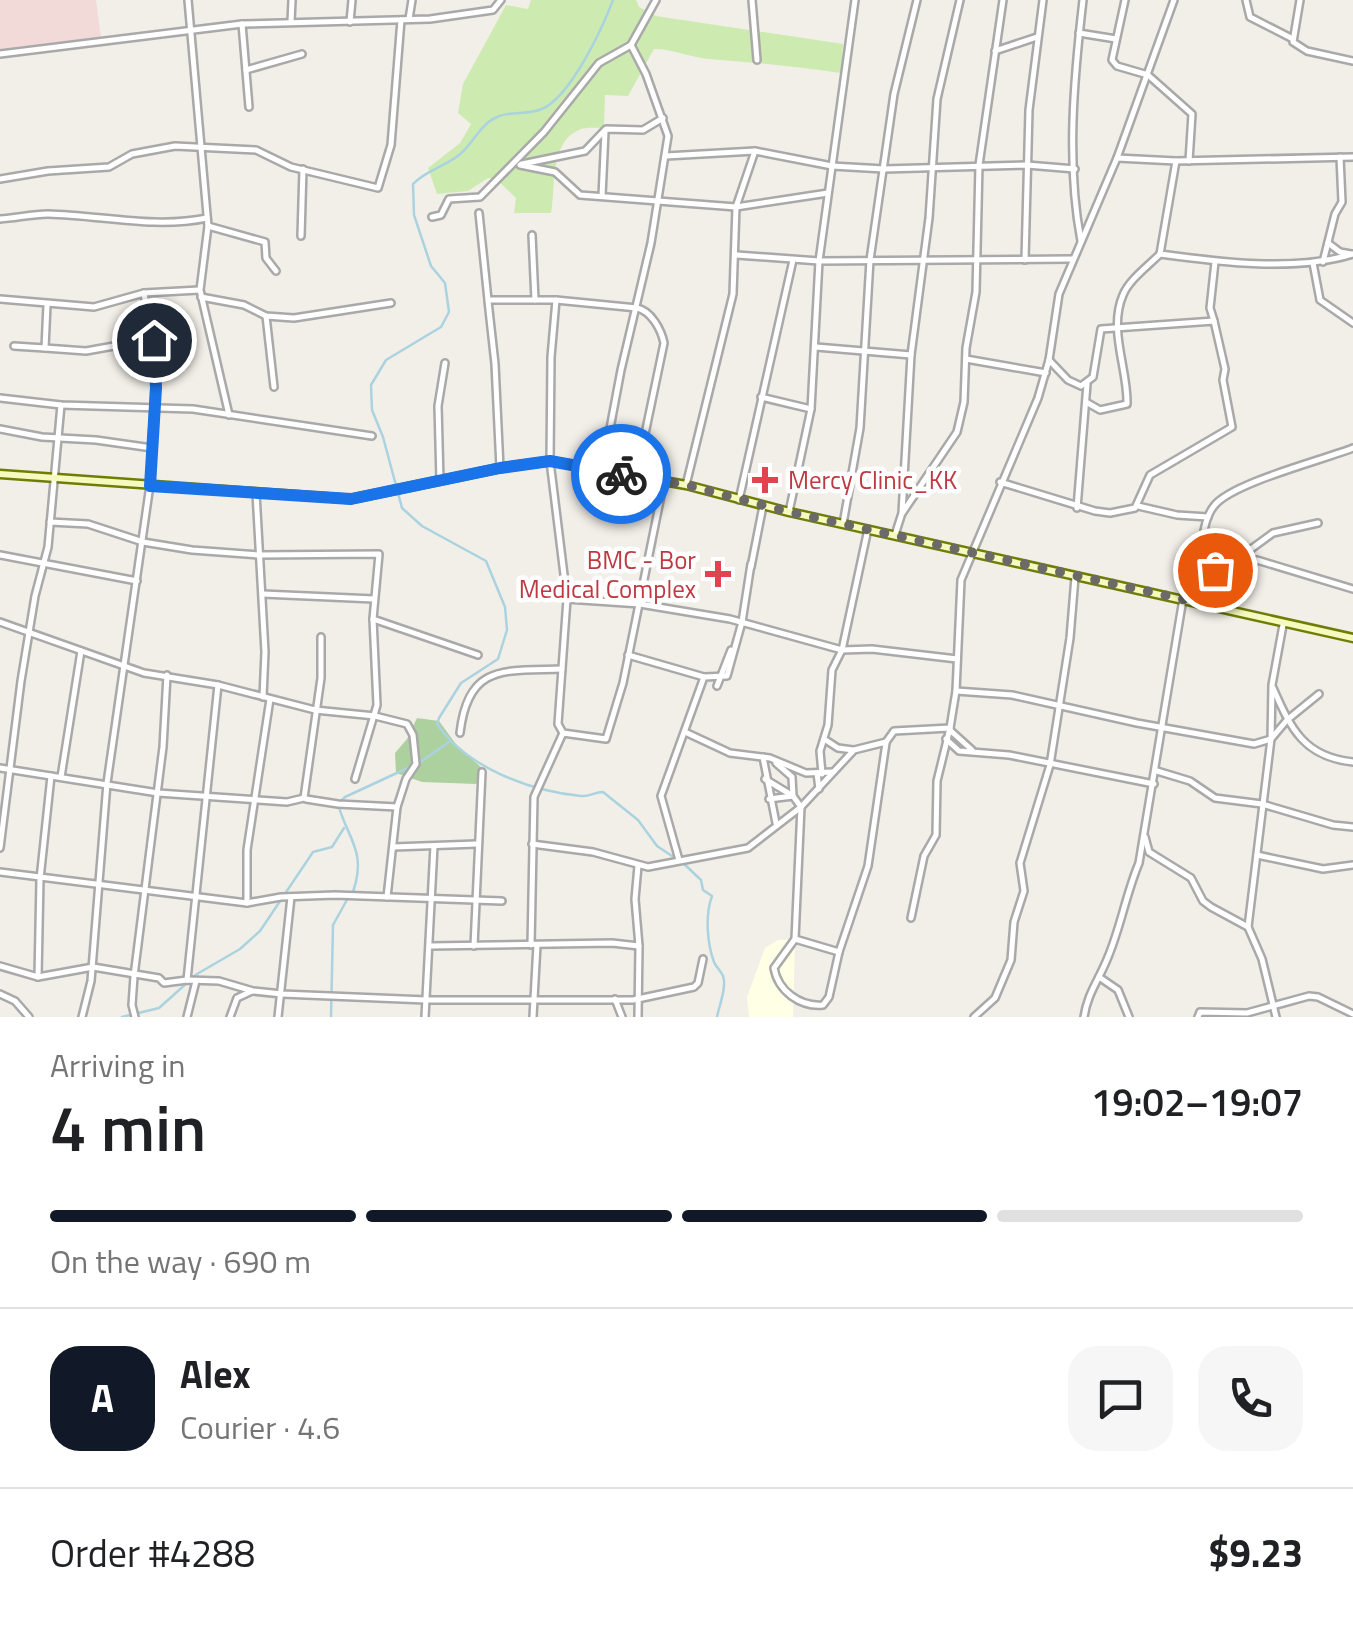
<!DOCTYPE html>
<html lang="en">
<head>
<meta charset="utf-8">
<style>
  body { margin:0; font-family:"Titillium Web",sans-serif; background:#f6f6f6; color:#202124; height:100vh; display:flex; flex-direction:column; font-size:38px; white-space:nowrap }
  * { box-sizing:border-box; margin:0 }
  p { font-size:32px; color:#757577 }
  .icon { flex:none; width:55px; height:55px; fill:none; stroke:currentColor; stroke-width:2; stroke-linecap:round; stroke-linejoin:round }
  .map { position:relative; height:1017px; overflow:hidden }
  .details { display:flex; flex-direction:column; background:#fff; flex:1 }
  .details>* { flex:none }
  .pin { position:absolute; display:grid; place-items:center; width:85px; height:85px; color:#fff; margin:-42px; border:5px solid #fff; border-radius:50%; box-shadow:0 2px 10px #0007 }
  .courier { position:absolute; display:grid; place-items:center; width:100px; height:100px; margin:-50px; border:8px solid #1a73e8; border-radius:50%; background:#fff; color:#222; box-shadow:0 2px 12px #0007 }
  .overview em { font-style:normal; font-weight:600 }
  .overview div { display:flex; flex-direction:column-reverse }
  .overview { display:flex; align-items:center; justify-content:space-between; height:170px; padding:0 50px }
  h1 { font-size:65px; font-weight:600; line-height:75px }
  .bar { display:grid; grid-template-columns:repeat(4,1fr); gap:15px 10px; align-content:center; height:120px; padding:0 50px }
  .bar i { height:12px; border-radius:8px; background:#e0e0e0 }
  .bar .current { background:#111827 }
  .bar p { grid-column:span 4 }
  .line { display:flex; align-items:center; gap:25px; padding:0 50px; border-top:2px solid #e0e0e0 }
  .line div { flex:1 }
  .round { display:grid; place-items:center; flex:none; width:105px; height:105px; border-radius:30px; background:#f6f6f6 }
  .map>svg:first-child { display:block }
</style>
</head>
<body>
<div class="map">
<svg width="1353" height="1017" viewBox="0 0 1353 1017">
  <rect width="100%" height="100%" fill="#f2efe9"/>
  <path fill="#f2dad9" d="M 0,0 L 96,0 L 101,38 L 0,52 Z"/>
  <path fill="#ffffe5" d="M 795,939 L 793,1017 L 749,1017 L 747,997 L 765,948 L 778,940 Z"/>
  <path fill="#cdebb0" d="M 531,0 L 636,0 L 639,7 L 656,16 L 843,44 L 841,73 C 796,67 752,62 708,59 C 689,57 673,49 654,49 L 628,96 L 605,95 L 604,128 C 597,128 585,127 579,130 C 549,142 556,189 551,213 L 514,213 L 516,198 L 498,181 L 488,178 L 468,191 L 437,194 L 428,168 L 460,143 L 471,124 L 458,113 L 463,84 L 506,5 L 528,9 Z"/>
  <path fill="#add19e" d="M 417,718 L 439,721 L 458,747 L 481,767 L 481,776 L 476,784 L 422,782 L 396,773 L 395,753 L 407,739 Z"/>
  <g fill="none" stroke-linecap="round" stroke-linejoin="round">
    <g stroke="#aad3df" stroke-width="2.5">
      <path d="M 613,0 C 602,29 571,96 542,109 C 528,115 510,111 497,117 C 480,124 473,144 459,155 C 444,167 426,170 413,184 L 414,215 L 431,266 L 445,283 L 449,312 L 441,327 L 386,360 L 371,385 L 372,410 L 383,437 L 402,508 L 422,526 L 486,561 L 505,607 L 507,630 L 498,659 L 461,683 L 439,718 L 437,724 C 467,768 530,791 581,796 C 590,797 594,792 603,792 L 638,820 L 657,846 L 675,858"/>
      <path d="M 419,763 L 449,742"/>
      <path d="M 682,862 L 701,880 L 703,890 L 712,896 C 705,915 707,943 714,962 C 716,967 721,971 723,976 C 727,987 719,1006 717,1017"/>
      <path d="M 353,892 C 367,851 348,840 338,804 L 345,797 L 412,766"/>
      <path d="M 122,1017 L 159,1008 L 197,974 L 240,949 L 260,931 L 313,852 L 332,847 L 344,828"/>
      <path d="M 331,1017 L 333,925 L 348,898"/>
    </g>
    <defs>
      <g id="street">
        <path d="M 188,0 L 208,226 L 200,290 L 229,415"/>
        <path d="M 752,0 L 757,60"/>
        <path d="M 1125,0 L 1112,60 L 1117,66 L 1148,75 L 1192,114 L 1189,161"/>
        <path d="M 1246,0 L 1250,17 L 1293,39"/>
        <path d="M 1300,0 L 1293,42 L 1307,51 L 1353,61"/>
        <path d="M 409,19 L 412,0"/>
        <path d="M 291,22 L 292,0"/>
        <path d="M 350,22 L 352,0"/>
        <path d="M 242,24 L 249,107"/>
        <path d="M 1079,33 L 1116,39"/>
        <path d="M 995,51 L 1037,37"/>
        <path d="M 0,54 L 242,24 L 430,19 L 493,10 L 501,0"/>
        <path d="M 246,70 L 302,54"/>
        <path d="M 666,156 L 755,151 L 832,166 L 884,169 L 1027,165 L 1075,169"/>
        <path d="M 1117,158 L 1176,161 L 1353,157"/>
        <path d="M 1176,161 L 1160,254 C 1219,262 1296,272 1353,254"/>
        <path d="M 522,164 L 585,151 L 606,129 L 643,130 L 663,118"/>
        <path d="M 520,165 L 555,172 L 580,195 L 736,207 L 828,193"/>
        <path d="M 0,179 L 48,171 L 109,167 L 132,154 L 175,146 L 256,150 L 291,167 L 378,188 L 391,145 L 401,20"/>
        <path d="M 602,196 L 605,132"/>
        <path d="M 479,213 L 488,300 L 556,300 L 637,308 C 651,311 661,329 664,343 L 636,477"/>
        <path d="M 432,217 L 441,215 L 449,199 L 480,197 L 544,132 L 599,63 L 631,45 L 656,0"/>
        <path d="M 0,219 C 16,218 32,214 48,214 C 100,215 154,229 207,218"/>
        <path d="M 208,226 L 265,242 L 266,258 L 276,271"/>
        <path d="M 532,235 L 535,300"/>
        <path d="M 301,236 L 303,169"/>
        <path d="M 1081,241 C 1066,163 1074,78 1083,0"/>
        <path d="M 1328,243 L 1340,252 L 1351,254"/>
        <path d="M 737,255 L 819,261 L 1072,259"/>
        <path d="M 1025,260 L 1029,110 L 1043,0"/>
        <path d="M 1323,262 L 1335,214 L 1342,202 L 1340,157"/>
        <path d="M 1313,263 L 1320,300 L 1353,323"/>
        <path d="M 201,297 L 244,305 L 266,316 L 294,318 L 391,303"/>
        <path d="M 0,299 L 94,307 L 144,293 L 199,290"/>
        <path d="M 556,300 L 551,357 L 550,461 L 567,599 L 558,724 L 563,733 L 606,739 L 623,683 L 664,481"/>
        <path d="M 488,301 L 495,364 L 500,468"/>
        <path d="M 47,305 L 45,348 L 86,351 L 153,339"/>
        <path d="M 266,316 L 274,387"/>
        <path d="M 1214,321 L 1210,308 L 1215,262"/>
        <path d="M 14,346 L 45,348"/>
        <path d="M 816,347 L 911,355"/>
        <path d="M 966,359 L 1046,373"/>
        <path d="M 761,397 L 811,409"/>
        <path d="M 0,398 L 61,405 L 193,409 L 372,436"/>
        <path d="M 1086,402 L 1100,410 L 1127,404 C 1128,369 1108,330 1123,295 C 1129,280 1148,266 1160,254"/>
        <path d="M 0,429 L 42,437 L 96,440 L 152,448"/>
        <path d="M 602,471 L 621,370 L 651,243 L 668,136 L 646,74 L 631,45"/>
        <path d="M 440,481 L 438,406 L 445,363"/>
        <path d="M 1000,482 L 1095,511 L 1110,513 L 1135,508 L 1150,475 L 1232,427 L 1223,380 L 1225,369 L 1214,321 L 1101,329 L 1093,377 L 1081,386 L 1068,380 L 1049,360"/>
        <path d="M 686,485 L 733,294 L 736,207 L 755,151"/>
        <path d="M 256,493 L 265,652 L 263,697"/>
        <path d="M 739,500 L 793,260"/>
        <path d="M 1138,506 L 1177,515 L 1208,517"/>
        <path d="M 1077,508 L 1087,384"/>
        <path d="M 789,512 L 811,409 L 819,261 L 855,0"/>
        <path d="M 903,512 L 957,432 L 964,402 L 966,348 L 976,292 L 979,165 L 1003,0"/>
        <path d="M 50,522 L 88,524 L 143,542 L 192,550 L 258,555 L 379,554 L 373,619 L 377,705 L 355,779"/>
        <path d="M 843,524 L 860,428 L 870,260 L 894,94 L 917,0"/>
        <path d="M 895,535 L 902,513 L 911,355 L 929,218 L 937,99 L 960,0"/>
        <path d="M 0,555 L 137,581"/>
        <path d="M 1236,560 L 1273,533 L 1318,523"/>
        <path d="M 751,567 L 763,506"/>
        <path d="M 1199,567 C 1202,549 1202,521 1214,506 C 1231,483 1323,460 1353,448"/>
        <path d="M 263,594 L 374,599"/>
        <path d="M 567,599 L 640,604 L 730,619 L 842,650 L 872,649 L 957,659"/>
        <path d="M 1186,600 L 1197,568 L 1215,570 L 1234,562 L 1257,560 L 1353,589"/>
        <path d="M 373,619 L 478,655"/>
        <path d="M 0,622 L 144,673 L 218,685 L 315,710 L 375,716 L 407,724 L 413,735 L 416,764 L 406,779 L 397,807 L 387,897"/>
        <path d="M 628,655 L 704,677"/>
        <path d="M 717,686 L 731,650"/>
        <path d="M 1273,688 C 1291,729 1304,757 1353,762"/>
        <path d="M 956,691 L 1012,695 L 1137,723 L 1254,744 L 1271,739 L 1287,720 L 1319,694"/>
        <path d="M 951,731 L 972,750"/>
        <path d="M 685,732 L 730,753 L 770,758 L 806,773 L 833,772"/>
        <path d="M 460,733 C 468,663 505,671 562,669"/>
        <path d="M 824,739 L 838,748 L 853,750"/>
        <path d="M 946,739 L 959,751 L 1009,755 L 1154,784"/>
        <path d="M 763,757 L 776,823"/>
        <path d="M 0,768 L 158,793 L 287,802 L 304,798 L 321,678 L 321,637"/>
        <path d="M 1157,771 L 1190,781 L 1215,798 L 1262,804 L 1333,825 L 1353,827"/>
        <path d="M 61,777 L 81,651"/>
        <path d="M 819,789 L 817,773 L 822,774 L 820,751 L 828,725 L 832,670 L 842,650 L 868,529"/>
        <path d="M 306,799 L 338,804 L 397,807"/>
        <path d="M 769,799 L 793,796 L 792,777 L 776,763"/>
        <path d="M 1145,837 L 1149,852 L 1191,878 L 1203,901 L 1211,907 L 1248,927"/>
        <path d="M 532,844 L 593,852 L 648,867 L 748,848 L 801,807 L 793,796 L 765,779"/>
        <path d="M 393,847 L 477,844"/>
        <path d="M 0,848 L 21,681 L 35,596 L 48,547 L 61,405"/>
        <path d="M 1257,855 L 1323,869 L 1353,865"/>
        <path d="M 679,860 L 661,796 L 704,677 L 727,676 L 742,622 L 751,564"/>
        <path d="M 638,866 L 635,899 L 639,946 L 638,1017"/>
        <path d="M 0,872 L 247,903 L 281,897 L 335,895 L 502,901"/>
        <path d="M 247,903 L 247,850 L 270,699"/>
        <path d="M 911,918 L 924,856 L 936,835 L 937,781 L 950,728"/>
        <path d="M 795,939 L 774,968 C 778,991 800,1007 823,1005 L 829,997 L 839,952 L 868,866 L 886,743"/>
        <path d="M 531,945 L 534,797 L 563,733"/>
        <path d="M 430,946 L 612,943 L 639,946"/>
        <path d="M 474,946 L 482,772"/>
        <path d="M 839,952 L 795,939 L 801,807 L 854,750 L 886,742 L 894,731 L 950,728 L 956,691 L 961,580 L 1038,398 L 1049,360 L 1059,294 L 1117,158 L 1174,0"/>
        <path d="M 0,966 L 38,977 L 93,967 L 159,978 L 164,983 L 187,980 L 219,981 L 253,991 L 282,994 L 426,1000 L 633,1000 L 694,987 L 698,983 L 703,959"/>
        <path d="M 38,977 L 40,879 L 51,776"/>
        <path d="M 1099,977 L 1118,990 L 1129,1017"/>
        <path d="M 187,980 L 218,685"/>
        <path d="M 0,994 L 15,1001 L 29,1017"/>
        <path d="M 615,999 L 622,1017"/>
        <path d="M 82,1017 L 91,981 L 107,783 L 150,485 L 156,367 L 144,293"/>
        <path d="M 135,1017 L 132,1005 L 134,976 L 163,747 L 167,675"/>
        <path d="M 187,1017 L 196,981"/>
        <path d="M 230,1017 L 237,998 L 252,991"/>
        <path d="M 278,1017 L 291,897"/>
        <path d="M 425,1017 L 434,846"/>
        <path d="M 533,1017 L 537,945"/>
        <path d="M 974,1017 L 995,998 L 1011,960 L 1014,922 L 1024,891 L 1020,863 L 1050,765 L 1070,638 L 1075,577"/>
        <path d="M 1084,1017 C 1087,994 1100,978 1108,957 C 1121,926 1126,894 1139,863 L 1183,599"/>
        <path d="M 1198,1017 L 1200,1012 L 1247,1013 L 1309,996 L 1318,997 L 1353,1014"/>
        <path d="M 1276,1017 L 1262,959 L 1248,927 L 1271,739 L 1272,685 L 1283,625"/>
      </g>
      <path id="secondary" d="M 0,474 L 351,499 L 500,468 L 550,461 L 686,485 L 789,512 L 1353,638"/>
    </defs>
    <use href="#street" stroke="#a9a9a9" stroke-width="10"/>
    <use href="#secondary" stroke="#707d05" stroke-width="11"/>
    <use href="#street" stroke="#fff" stroke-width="5"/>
    <use href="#secondary" stroke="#f7fabf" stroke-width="6"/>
  </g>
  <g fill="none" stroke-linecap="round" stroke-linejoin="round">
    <path stroke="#6b6a68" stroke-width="10" stroke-dasharray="0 18" d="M 621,474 L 686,485 L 789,512 L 1186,600 L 1194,570 L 1200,567 L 1215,570"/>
    <path stroke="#1a73e8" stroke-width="12" d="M 154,340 L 156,388 L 150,486 L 351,499 L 500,468 L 550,461 L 621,474"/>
  </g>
  <g fill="#e0444e" stroke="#fff" stroke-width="4">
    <path d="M760 465h10v10h10v10h-10v10h-10v-10h-10v-10h10z"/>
    <path d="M713 559h10v10h10v10h-10v10h-10v-10h-10v-10h10z"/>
  </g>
  <g text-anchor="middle" stroke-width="9" stroke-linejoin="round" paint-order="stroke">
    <g font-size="25" fill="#be3a42" stroke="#fff" text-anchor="start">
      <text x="788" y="489">Mercy Clinic_KK</text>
      <text x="696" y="569" text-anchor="end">BMC - Bor<tspan x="696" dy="29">Medical Complex</tspan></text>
    </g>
  </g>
</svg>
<div class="pin" style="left:1215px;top:570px;background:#ea580c"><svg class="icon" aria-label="bag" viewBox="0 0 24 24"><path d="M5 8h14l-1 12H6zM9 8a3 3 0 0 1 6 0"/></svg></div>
<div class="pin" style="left:154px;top:340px;background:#1f2937"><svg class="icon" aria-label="home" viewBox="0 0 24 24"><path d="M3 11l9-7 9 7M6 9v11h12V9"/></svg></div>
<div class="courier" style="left:621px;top:474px"><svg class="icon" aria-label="bike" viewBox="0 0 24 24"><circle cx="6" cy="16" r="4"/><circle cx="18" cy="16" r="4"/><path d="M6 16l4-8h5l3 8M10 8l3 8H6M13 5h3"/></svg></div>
</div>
<section class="details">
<div class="overview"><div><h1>4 min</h1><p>Arriving in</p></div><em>19:02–19:07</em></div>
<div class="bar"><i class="current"></i><i class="current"></i><i class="current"></i><i></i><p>On the way · 690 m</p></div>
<div class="line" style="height:180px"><b class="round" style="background:#111827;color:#fff">A</b><div><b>Alex</b><p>Courier · 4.6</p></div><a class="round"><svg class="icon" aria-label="chat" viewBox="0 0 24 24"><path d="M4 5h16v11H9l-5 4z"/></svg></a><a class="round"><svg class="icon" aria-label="phone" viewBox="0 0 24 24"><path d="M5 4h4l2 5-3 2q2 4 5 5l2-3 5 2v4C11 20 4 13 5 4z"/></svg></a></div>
<div class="line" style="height:130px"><div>Order #4288</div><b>$9.23</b></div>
</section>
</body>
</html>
